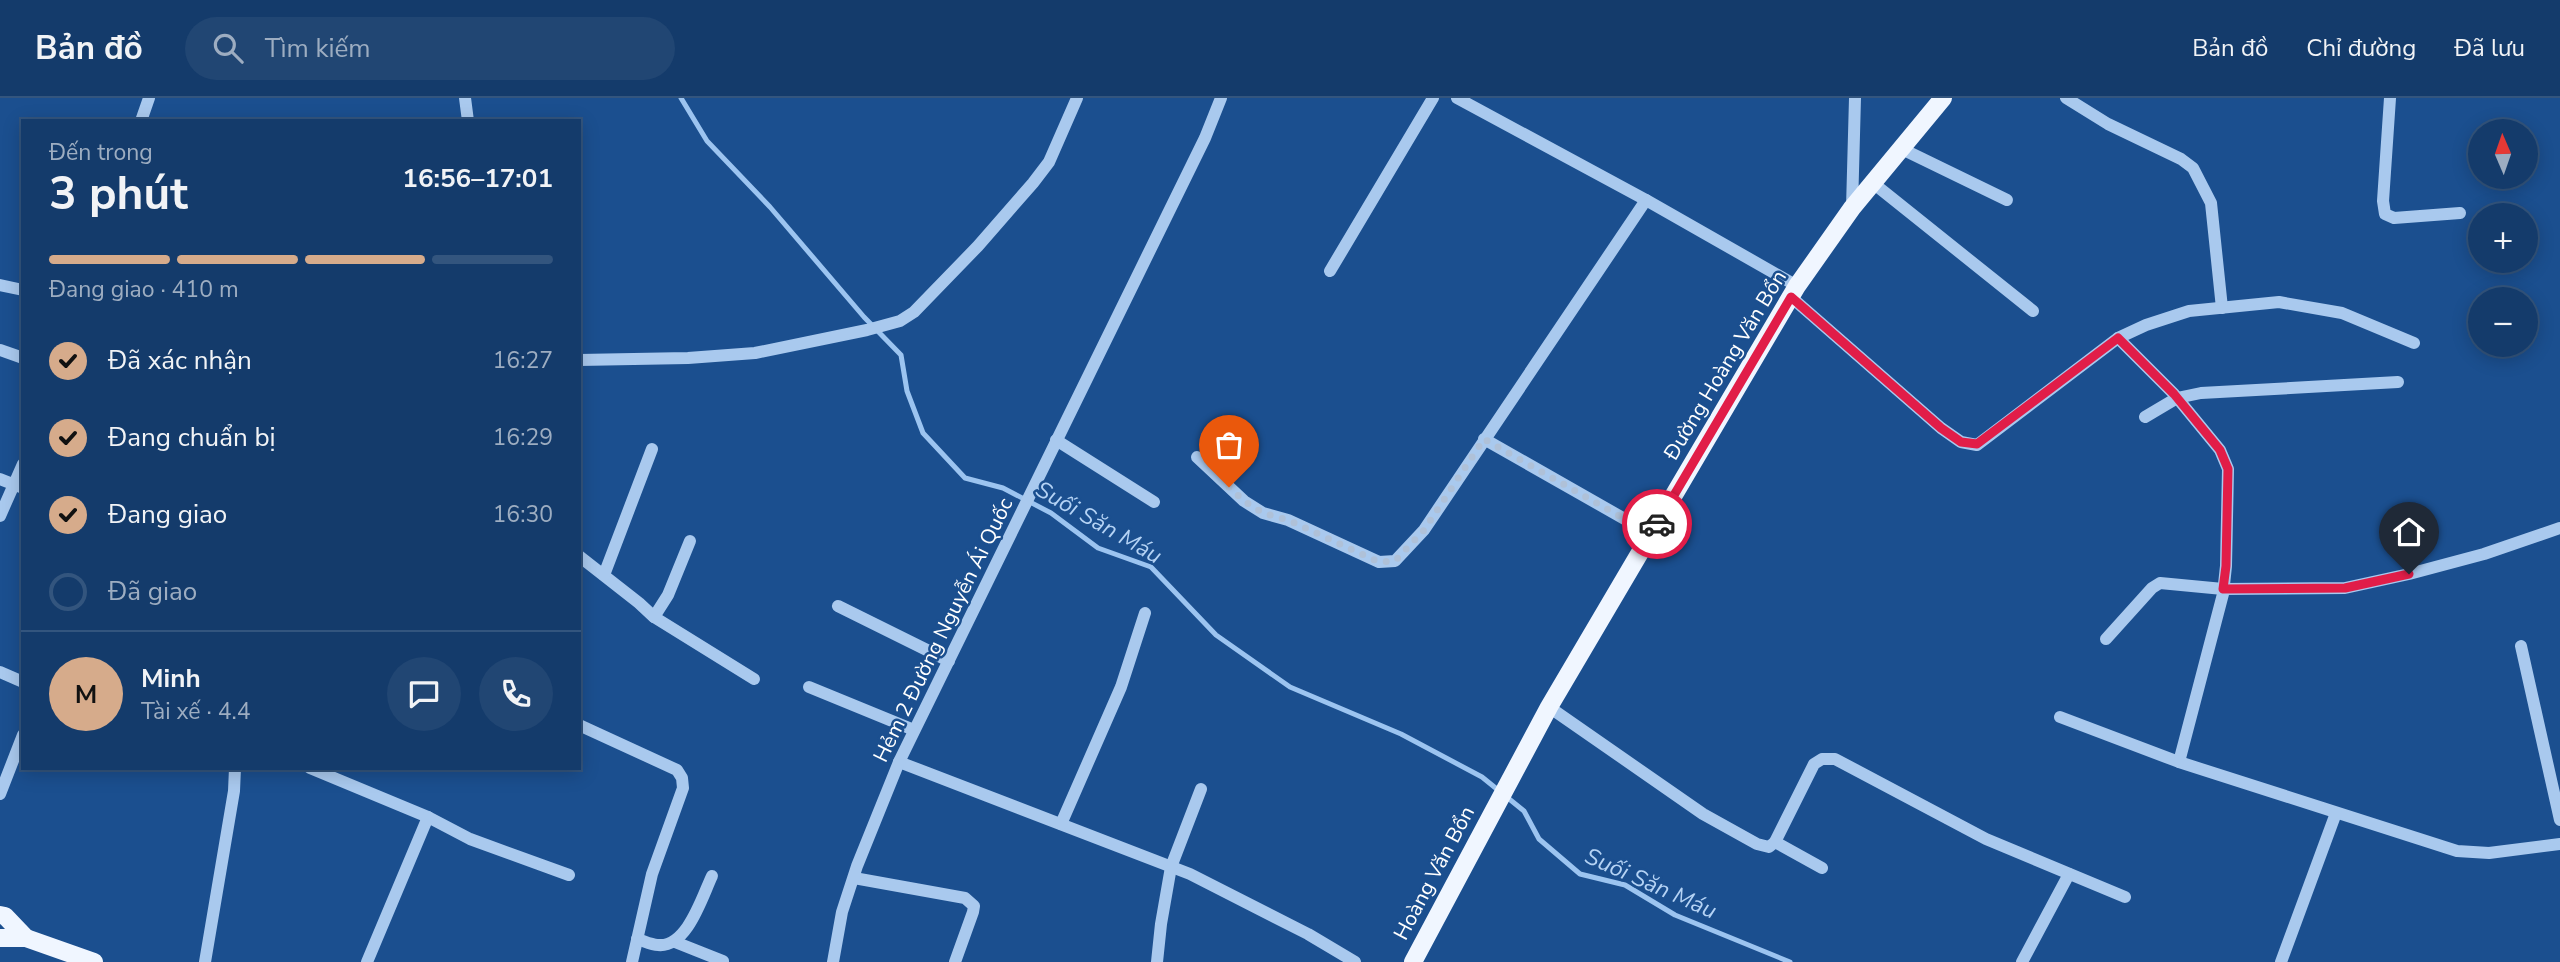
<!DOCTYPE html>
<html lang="vi">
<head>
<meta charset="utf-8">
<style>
  body { margin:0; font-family:"Nunito Sans",sans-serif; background:#214673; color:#f1f3f6; height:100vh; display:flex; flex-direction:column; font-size:26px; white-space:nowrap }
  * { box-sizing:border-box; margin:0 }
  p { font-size:23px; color:#9dadc1 }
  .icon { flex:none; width:38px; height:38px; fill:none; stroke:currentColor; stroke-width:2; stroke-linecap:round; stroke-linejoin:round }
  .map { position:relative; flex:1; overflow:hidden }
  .sheet { position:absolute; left:21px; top:21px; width:560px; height:651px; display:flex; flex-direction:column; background:#143b6b; border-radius:0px; box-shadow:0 4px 18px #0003,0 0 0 2px #33557e }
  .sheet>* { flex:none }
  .needle { width:46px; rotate:358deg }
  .tools { position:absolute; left:2468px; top:21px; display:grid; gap:14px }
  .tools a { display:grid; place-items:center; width:70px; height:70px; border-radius:50%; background:#143b6b; box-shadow:0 4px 18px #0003,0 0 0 2px #33557e; font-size:35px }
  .pin { position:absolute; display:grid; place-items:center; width:60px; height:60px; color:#fff; margin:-72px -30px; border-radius:50% 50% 50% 0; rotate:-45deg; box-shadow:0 0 7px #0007 }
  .pin .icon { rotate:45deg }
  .courier { position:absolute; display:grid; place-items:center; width:70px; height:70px; margin:-35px; border:5px solid #e11d48; border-radius:50%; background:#fff; color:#222; box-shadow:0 2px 9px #0007 }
  .headline em { font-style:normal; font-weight:700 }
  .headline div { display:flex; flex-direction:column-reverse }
  .headline { display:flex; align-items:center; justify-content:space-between; height:119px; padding:0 28px }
  h1 { font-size:46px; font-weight:700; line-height:52px }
  .bar { display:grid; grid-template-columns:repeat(4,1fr); gap:10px 7px; align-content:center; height:84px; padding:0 28px }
  .bar i { height:9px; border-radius:5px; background:#33557e }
  .bar .active { background:#d6ab8b }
  .bar p { grid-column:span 4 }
  .line { display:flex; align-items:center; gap:18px; padding:0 28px; border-top:2px solid #33557e }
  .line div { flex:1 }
  .round { display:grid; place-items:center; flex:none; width:74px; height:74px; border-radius:37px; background:#214673 }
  ol { padding:0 28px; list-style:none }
  li { display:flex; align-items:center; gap:21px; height:77px }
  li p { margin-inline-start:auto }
  li .icon { padding:7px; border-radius:50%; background:#d6ab8b; color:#111; stroke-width:4 }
  li:last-child { color:#9dadc1 }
  li i { width:38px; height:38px; border:4px solid #33557e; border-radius:50% }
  header { display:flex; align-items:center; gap:42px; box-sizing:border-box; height:98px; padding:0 35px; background:#143b6b; border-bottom:2px solid #33557e }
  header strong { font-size:33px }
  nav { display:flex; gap:38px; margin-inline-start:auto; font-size:24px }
  .search { width:490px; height:63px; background:#214673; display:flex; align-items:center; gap:18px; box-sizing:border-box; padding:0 24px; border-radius:38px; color:#9dadc1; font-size:26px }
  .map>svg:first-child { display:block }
</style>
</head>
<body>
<header>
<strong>Bản đồ</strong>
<div class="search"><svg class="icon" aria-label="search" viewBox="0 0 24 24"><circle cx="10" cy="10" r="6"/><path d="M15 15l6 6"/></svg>Tìm kiếm</div>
<nav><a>Bản đồ</a><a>Chỉ đường</a><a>Đã lưu</a></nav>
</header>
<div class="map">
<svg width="2560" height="864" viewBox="0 0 2560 864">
  <rect width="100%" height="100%" fill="#1b4f8f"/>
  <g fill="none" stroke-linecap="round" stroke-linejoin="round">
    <path stroke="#9cc4f0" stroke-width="5" d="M 681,0 L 707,43 L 770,109 L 864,219 L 901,257 L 907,293 L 923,335 L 965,380 L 1003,390 L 1051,415 L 1098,450 L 1151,469 L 1216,537 L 1290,589 L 1401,636 L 1482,679 L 1524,713 L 1539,741 L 1580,776 L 1625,787 L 1675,817 L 1790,864"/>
    <g stroke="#a9c9ee" stroke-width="12">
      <path d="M 465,0 L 468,23"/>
      <path d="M 1457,0 L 1646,102 L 1797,188"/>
      <path d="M 2066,0 L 2108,26 L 2181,61 L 2193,70 L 2211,105 L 2222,210"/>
      <path d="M 2390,0 L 2383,103 L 2385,116 L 2394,120 L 2460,115"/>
      <path d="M 141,23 L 149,0"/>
      <path d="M 1900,50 L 2007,102"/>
      <path d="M 1873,85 L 2033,213"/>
      <path d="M 1852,110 L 1855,0"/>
      <path d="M 1330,173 L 1433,0"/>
      <path d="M 0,187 L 23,192"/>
      <path d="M 1791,199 L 1941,330 L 1961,344 L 1977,347 L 2118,240 L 2146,227 L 2189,213 L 2279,204 L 2342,215 L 2414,245"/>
      <path d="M 2118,240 L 2174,296 L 2220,352 L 2228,371 L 2226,468 L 2223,496 L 2179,664"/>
      <path d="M 0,252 L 23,260"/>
      <path d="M 579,262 L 688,260 L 755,255 L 867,232 L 900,223 L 914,214 L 978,148 L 1033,85 L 1049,64 L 1077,0"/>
      <path d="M 2145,319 L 2177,300 L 2201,295 L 2398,284"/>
      <path d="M 1484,341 L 1651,436"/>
      <path d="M 1056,342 L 1154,404"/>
      <path d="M 1197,359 L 1244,403 L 1263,415 L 1288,422 L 1379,464 L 1395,463 L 1424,432 L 1646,102"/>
      <path d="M 0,381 L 23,390"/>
      <path d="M 0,418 L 23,366"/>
      <path d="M 579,458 L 639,505 L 654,519 L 668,497 L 690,443"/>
      <path d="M 604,477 L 652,351"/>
      <path d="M 838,508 L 949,563"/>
      <path d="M 654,519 L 754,581"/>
      <path d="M 2106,541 L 2152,490 L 2160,485 L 2223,491 L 2345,490 L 2409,476 L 2484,456 L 2560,430"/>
      <path d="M 2521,548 L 2560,722"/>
      <path d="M 0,574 L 23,584"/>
      <path d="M 809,589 L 914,632"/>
      <path d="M 1549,609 L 1703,716 L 1757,746 L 1769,749 L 1775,744 L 1814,666 L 1822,661 L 1835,661 L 1986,741 L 2125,799"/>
      <path d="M 2060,619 L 2179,664 L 2457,753 L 2489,755 L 2560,746"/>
      <path d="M 579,627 L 677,672 L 682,680 L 683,690 L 652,776 L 632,864"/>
      <path d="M 899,664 L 1190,776 L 1308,836 L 1355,864"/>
      <path d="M 310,670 L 428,719 L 470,741 L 569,777"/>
      <path d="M 0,696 L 23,637"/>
      <path d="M 1061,726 L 1121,589 L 1145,515"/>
      <path d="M 1775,744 L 1822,770"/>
      <path d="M 854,780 L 965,800 L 974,808 L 973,814 L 955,864"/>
      <path d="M 637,841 C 644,843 651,847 658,847 C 687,850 702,799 712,778"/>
      <path d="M 675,844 L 723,863"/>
      <path d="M 205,864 L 234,693 L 235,670"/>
      <path d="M 367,864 L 428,719"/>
      <path d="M 833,864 L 842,814 L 857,768 L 899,664 L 1205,40 L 1221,0"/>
      <path d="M 1157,864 L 1161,826 L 1171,769 L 1201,691"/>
      <path d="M 2022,864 L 2069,776"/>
      <path d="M 2281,864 L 2336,715"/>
    </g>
    <g stroke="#f0f6ff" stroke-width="18">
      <path d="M 0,817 L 5,818 L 26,840"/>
      <path d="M 0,840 L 26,840 L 94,864"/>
      <path d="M 1413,864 L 1549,609 L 1797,188 L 1852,110 L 1943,0"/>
    </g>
  </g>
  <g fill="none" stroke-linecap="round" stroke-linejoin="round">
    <path stroke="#afc1d8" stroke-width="7" stroke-dasharray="0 12.6" d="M 1229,389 L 1244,403 L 1263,415 L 1288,422 L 1379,464 L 1395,463 L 1424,432 L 1484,341 L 1651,436 L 1657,426"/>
    <path stroke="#e11d48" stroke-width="9" d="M 1657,426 L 1791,199 L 1941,330 L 1961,344 L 1977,346 L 2118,240 L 2174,296 L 2220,352 L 2228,371 L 2226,468 L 2223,491 L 2345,490 L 2409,476"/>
  </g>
  <g text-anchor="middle" stroke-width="5" stroke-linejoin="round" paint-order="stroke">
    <g font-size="21" fill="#fff" stroke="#1b4f8f">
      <text transform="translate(1725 267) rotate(-59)" y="7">Đường Hoàng Văn Bổn</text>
      <text transform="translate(943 532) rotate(-64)" y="7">Hẻm 2 Đường Nguyễn Ái Quốc</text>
      <text transform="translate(1434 775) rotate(-62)" y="7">Hoàng Văn Bổn</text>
    </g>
    <g font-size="23" font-style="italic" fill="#b5d3f5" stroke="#1b4f8f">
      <text transform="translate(1099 424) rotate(30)" y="8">Suối Săn Máu</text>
      <text transform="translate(1651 785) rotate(24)" y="8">Suối Săn Máu</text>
    </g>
  </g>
</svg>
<div class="tools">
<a><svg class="needle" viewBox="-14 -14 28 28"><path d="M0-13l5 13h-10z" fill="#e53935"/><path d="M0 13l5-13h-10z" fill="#9dadc1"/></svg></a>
<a>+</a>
<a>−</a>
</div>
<div class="pin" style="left:1229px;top:389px;background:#ea580c"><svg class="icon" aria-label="bag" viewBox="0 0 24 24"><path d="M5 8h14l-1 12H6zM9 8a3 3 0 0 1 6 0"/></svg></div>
<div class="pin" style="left:2409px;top:476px;background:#1f2937"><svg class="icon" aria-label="home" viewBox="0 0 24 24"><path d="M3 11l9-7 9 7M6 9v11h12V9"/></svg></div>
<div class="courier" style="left:1657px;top:426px"><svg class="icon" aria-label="car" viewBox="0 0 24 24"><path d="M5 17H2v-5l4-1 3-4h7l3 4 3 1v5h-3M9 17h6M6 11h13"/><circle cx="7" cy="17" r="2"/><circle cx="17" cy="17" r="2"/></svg></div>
<section class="sheet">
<div class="headline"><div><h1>3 phút</h1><p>Đến trong</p></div><em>16:56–17:01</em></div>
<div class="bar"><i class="active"></i><i class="active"></i><i class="active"></i><i></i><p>Đang giao · 410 m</p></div>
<ol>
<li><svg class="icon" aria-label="check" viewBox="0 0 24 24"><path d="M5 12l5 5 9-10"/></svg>Đã xác nhận<p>16:27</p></li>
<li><svg class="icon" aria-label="check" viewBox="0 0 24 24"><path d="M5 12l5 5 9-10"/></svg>Đang chuẩn bị<p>16:29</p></li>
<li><svg class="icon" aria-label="check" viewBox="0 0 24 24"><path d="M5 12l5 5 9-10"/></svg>Đang giao<p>16:30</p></li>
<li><i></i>Đã giao</li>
</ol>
<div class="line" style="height:126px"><b class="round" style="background:#d6ab8b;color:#111">M</b><div><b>Minh</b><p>Tài xế · 4.4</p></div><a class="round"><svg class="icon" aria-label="chat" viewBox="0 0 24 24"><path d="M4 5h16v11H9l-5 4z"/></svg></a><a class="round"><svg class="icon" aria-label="phone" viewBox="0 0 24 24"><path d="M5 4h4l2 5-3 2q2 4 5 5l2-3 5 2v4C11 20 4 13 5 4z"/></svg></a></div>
</section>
</div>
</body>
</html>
